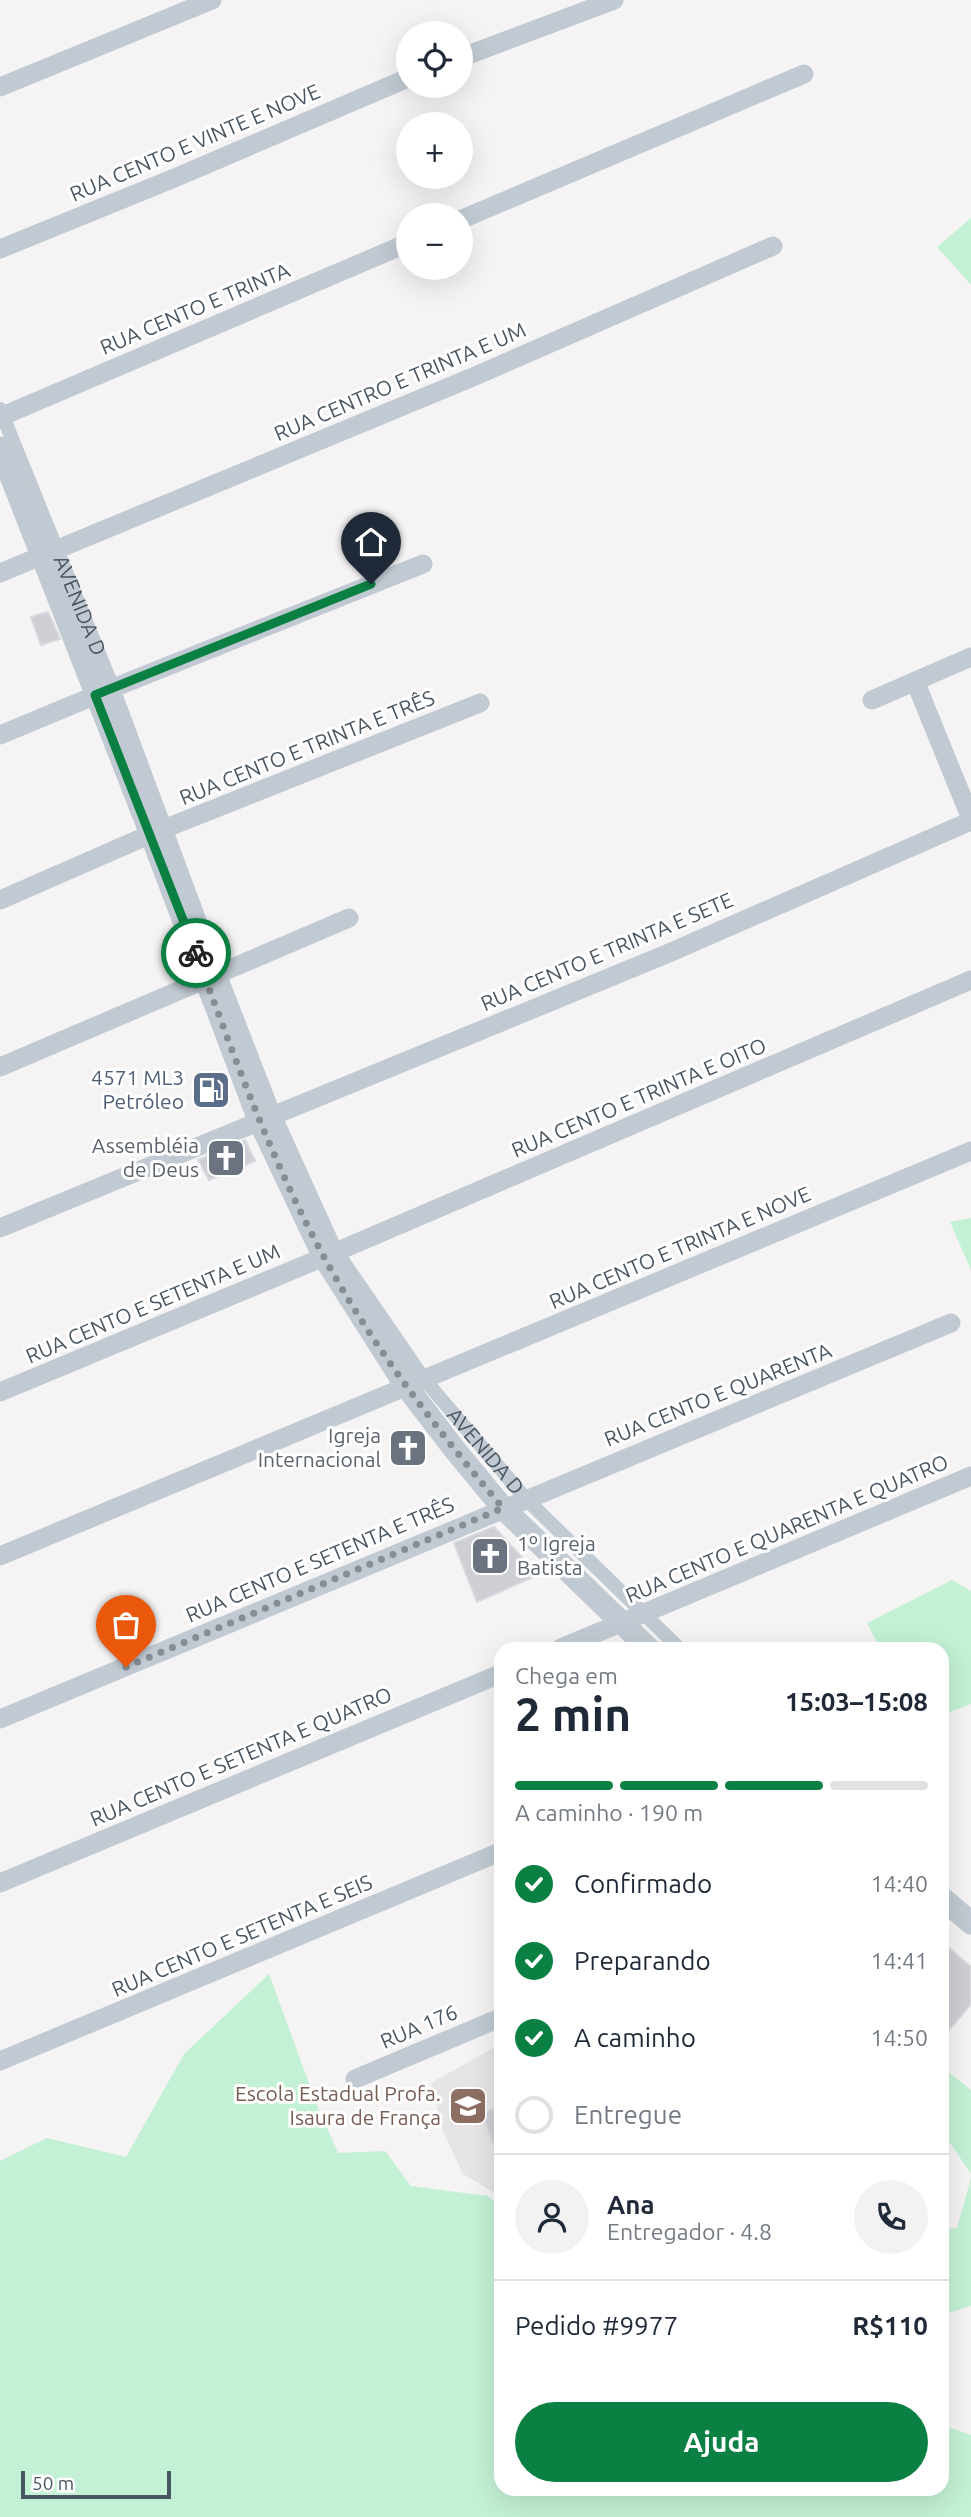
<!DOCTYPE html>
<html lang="pt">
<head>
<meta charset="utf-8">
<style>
  body { margin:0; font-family:Ubuntu,sans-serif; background:#f2f2f3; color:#1f2937; height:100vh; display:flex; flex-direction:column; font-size:26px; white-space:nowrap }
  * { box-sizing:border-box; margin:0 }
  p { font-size:23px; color:#747a83 }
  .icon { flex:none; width:38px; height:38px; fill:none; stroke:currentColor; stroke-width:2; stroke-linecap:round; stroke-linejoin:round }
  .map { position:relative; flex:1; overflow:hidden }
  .panel { position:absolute; left:494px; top:1642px; width:455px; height:854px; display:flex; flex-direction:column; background:#fff; border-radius:21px; box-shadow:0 7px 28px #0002 }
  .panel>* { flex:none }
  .tools { position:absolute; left:396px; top:21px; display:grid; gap:14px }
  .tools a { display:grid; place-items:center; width:77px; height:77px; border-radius:50%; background:#fff; box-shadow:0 7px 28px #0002; font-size:35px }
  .scale { position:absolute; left:21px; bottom:18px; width:150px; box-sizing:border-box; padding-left:7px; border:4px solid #4a5661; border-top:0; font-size:19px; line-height:24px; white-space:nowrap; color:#4a5661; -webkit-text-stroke:5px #fff; paint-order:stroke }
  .pin { position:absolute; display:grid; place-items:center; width:60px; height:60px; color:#fff; margin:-72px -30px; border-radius:50% 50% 50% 0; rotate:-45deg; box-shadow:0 0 7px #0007 }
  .pin .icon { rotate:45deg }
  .courier { position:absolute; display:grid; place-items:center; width:70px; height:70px; margin:-35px; border:5px solid #0b8043; border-radius:50%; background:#fff; color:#222; box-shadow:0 2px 9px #0007 }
  .summary em { font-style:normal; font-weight:700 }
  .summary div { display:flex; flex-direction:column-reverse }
  .summary { display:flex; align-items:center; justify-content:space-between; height:119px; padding:0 21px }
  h1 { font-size:46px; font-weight:700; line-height:52px }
  .bar { display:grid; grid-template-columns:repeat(4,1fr); gap:10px 7px; align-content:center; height:84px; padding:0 21px }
  .bar i { height:9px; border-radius:5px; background:#e0e1e3 }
  .bar .active { background:#0b8043 }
  .bar p { grid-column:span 4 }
  .line { display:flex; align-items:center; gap:18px; padding:0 21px; border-top:2px solid #e0e1e3 }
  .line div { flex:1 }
  .round { display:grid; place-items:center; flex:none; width:74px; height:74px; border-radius:37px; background:#f2f2f3 }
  ol { padding:0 21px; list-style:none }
  li { display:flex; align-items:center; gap:21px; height:77px }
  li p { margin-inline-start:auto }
  li .icon { padding:7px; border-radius:50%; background:#0b8043; color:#fff; stroke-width:4 }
  li:last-child { color:#747a83 }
  li i { width:38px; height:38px; border:4px solid #e0e1e3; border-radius:50% }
  .cta { display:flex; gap:14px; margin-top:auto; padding:14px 21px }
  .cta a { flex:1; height:80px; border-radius:42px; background:#0b8043; color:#fff; font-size:28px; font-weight:700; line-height:80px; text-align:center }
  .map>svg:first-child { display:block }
</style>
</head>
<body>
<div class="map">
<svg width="971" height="2517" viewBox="0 0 971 2517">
  <rect width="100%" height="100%" fill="#f5f3f3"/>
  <path fill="#e6e4e5" d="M 500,2044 L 500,2196 L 463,2174 L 442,2129 L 431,2083 Z"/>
  <g fill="#c3f1d5">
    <path d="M 971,218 L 971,285 L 937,247 Z"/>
    <path d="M 971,1218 L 971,1270 L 950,1222 Z"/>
    <path d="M 952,1580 L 971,1591 L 971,1704 L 942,1715 L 942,1648 L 880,1648 L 867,1623 Z"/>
    <path d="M 269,1974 L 317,2105 L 338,2153 L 385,2151 L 411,2186 L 488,2196 L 500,2207 L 500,2488 L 942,2488 L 942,2425 L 971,2435 L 971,2517 L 0,2517 L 0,2161 L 47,2138 L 126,2157 L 184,2054 Z"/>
    <path d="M 942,2067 L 971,2090 L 971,2174 L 942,2131 Z"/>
    <path d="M 971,2178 L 971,2306 L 942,2315 L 942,2229 L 957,2228 Z"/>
  </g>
  <g fill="#cdcfd5" stroke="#d7d9de" stroke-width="2">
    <path d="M 48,612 L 60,639 L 41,645 L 31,617 Z"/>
    <path d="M 245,1140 L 255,1161 L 209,1180 L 198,1160 Z"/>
    <path d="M 494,1527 L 538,1575 L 477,1602 L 454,1543 Z"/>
    <path d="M 942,1942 L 971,1967 L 971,2004 L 942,2038 Z"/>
    <path d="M 500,2107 L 500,2158 L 499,2158 L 482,2113 Z"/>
  </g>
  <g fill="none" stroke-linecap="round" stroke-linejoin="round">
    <path stroke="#c1cad2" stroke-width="14" id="s1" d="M 0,409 L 113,688 L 220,975 L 274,1114 L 336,1251 L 424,1379 L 526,1499 L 679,1648"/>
    <g stroke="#c1cad2" stroke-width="19">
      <path d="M 460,58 L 614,0"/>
      <path d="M 0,87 L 212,0"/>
      <path d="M 460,220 L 804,74"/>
      <path d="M 0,249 L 177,177 L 408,78"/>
      <path d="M 0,417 L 408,243"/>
      <path d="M 0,573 L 473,377 L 773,246"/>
      <path d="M 915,681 L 971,819"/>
      <path d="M 872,700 L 971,657"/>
      <path d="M 0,735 L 113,688 L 423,564"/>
      <path d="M 0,900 L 151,834 L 480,703"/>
      <path d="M 0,1067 L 349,918"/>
      <path d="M 0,1228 L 669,953 L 971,821"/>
      <path d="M 0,1392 L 324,1257 L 971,980"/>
      <path d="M 0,1556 L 971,1151"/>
      <path d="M 561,1648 L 971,1476"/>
      <path d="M 0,1719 L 951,1323"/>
      <path d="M 0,1883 L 500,1674"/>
      <path d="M 0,2061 L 500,1852"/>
      <path d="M 355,2079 L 500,2018"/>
    </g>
    <g stroke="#c1cad2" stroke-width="23">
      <path d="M 0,448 L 151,834 L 259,1120 L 324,1257 L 406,1386 L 455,1450 L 503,1508 L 648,1648"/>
      <path d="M 942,1898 L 971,1923"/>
    </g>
  </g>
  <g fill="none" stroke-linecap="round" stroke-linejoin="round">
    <path stroke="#868d94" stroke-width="7" stroke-dasharray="0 12.6" d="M 126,1667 L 503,1508 C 437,1430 373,1347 324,1257 C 271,1160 234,1056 196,953"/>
    <path stroke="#0b8043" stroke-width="9" d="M 196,953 L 95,695 L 371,584"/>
  </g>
  <defs>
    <symbol id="fuel-square" viewBox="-11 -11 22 22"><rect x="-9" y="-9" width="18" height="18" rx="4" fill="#5c6f8a" stroke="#fff"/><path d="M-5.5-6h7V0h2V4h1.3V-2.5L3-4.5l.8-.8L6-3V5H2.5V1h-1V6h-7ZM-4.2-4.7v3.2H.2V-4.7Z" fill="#fff"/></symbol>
    <symbol id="church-square" viewBox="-11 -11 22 22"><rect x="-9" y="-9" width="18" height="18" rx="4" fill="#6b7280" stroke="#fff"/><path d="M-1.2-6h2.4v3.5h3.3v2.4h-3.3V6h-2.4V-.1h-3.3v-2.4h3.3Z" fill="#fff"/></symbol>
    <symbol id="school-square" viewBox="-11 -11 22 22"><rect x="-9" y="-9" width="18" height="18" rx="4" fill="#8d6e63" stroke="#fff"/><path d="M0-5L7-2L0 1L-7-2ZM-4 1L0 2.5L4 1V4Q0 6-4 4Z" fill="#fff"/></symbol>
  </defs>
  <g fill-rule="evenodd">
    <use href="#fuel-square" x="189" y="1068" width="44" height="44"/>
    <use href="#church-square" x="204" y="1136" width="44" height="44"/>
    <use href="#church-square" x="386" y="1426" width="44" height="44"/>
    <use href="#church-square" x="468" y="1534" width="44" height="44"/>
    <use href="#school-square" x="446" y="2084" width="44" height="44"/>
  </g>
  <g text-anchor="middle" stroke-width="6" stroke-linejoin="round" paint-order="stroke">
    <g font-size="21" fill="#4a5661" stroke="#fff">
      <text transform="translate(195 143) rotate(-23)" y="7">RUA CENTO E VINTE E NOVE</text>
      <text transform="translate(195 309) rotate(-23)" y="7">RUA CENTO E TRINTA</text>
      <text transform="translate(400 382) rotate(-23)" y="7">RUA CENTRO E TRINTA E UM</text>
      <text dy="7" stroke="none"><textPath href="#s1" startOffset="212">AVENIDA D</textPath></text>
      <text transform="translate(307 748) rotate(-22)" y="7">RUA CENTO E TRINTA E TRÊS</text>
      <text transform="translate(607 952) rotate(-23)" y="7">RUA CENTO E TRINTA E SETE</text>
      <text transform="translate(639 1098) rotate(-23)" y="7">RUA CENTO E TRINTA E OITO</text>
      <text transform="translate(680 1248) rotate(-23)" y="7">RUA CENTO E TRINTA E NOVE</text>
      <text transform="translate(153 1304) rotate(-23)" y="7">RUA CENTO E SETENTA E UM</text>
      <text transform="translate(718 1395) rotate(-22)" y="7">RUA CENTO E QUARENTA</text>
      <text dy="7" stroke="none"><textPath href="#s1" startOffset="1157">AVENIDA D</textPath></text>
      <text transform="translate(787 1529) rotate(-23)" y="7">RUA CENTO E QUARENTA E QUATRO</text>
      <text transform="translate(320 1560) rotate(-23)" y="7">RUA CENTO E SETENTA E TRÊS</text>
      <text transform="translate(241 1757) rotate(-23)" y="7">RUA CENTO E SETENTA E QUATRO</text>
      <text transform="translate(242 1936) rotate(-23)" y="7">RUA CENTO E SETENTA E SEIS</text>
      <text transform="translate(419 2027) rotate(-23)" y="7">RUA 176</text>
    </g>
    <g font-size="21" fill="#4e5e75" stroke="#fff" text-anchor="end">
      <text x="184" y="1085">4571 ML3<tspan x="184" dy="24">Petróleo</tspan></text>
    </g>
    <g font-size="21" fill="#5b616d" stroke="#fff" text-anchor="end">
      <text x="199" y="1153">Assembléia<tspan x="199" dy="24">de Deus</tspan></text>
      <text x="381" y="1443">Igreja<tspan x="381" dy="24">Internacional</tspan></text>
      <text x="517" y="1551" text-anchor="start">1º Igreja<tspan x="517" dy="24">Batista</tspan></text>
    </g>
    <g font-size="21" fill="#785e54" stroke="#fff" text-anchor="end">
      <text x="441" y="2101">Escola Estadual Profa.<tspan x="441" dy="24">Isaura de França</tspan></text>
    </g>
  </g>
</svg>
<div class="tools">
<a><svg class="icon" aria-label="locate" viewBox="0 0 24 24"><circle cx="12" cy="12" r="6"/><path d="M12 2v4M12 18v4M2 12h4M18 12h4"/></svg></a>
<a>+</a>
<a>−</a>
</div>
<div class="scale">50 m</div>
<div class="pin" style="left:126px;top:1667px;background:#ea580c"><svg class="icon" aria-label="bag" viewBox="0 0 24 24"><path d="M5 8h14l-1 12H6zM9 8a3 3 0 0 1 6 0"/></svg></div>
<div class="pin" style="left:371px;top:584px;background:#1f2937"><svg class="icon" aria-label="home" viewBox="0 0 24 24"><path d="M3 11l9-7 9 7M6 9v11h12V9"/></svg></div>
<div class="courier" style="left:196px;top:953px"><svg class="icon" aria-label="bike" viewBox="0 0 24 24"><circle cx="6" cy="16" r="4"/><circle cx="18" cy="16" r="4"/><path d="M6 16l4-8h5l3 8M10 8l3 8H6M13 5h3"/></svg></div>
<section class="panel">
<div class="summary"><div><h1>2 min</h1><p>Chega em</p></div><em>15:03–15:08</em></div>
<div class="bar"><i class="active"></i><i class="active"></i><i class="active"></i><i></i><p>A caminho · 190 m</p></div>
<ol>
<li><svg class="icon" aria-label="check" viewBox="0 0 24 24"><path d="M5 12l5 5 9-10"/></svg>Confirmado<p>14:40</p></li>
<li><svg class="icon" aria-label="check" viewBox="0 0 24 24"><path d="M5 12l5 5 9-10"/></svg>Preparando<p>14:41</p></li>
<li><svg class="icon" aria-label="check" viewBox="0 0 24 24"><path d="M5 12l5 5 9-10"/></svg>A caminho<p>14:50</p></li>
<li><i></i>Entregue</li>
</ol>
<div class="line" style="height:126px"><a class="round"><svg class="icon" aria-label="person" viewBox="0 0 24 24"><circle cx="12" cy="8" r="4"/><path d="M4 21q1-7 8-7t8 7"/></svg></a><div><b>Ana</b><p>Entregador · 4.8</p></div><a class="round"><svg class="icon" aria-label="phone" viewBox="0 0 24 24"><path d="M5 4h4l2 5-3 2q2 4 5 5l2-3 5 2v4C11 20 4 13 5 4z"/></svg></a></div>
<div class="line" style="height:91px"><div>Pedido #9977</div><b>R$110</b></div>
<div class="cta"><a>Ajuda</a></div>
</section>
</div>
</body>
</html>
